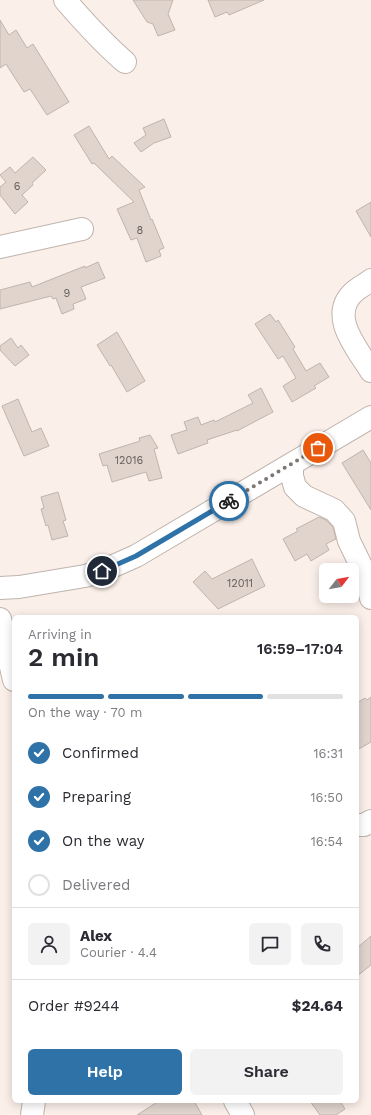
<!DOCTYPE html>
<html lang="en">
<head>
<meta charset="utf-8">
<style>
  body { margin:0; font-family:"Work Sans",sans-serif; background:#f2f2f3; color:#2b2b33; height:100vh; display:flex; flex-direction:column; font-size:15px; white-space:nowrap }
  * { box-sizing:border-box; margin:0 }
  p { font-size:13px; color:#7c7c81 }
  .icon { flex:none; width:22px; height:22px; fill:none; stroke:currentColor; stroke-width:2; stroke-linecap:round; stroke-linejoin:round }
  .map { position:relative; flex:1; overflow:hidden }
  .details { position:absolute; left:12px; top:615px; width:347px; height:488px; display:flex; flex-direction:column; background:#fff; border-radius:6px; box-shadow:0 2px 10px #0003 }
  .details>* { flex:none }
  .needle { width:26px; rotate:59deg }
  .buttons { position:absolute; left:319px; top:563px; display:grid; gap:8px }
  .buttons a { display:grid; place-items:center; width:40px; height:40px; border-radius:6px; background:#fff; box-shadow:0 2px 10px #0003; font-size:20px }
  .pin { position:absolute; display:grid; place-items:center; width:34px; height:34px; color:#fff; margin:-17px; border:2px solid #fff; border-radius:50%; box-shadow:0 1px 4px #0007 }
  .courier { position:absolute; display:grid; place-items:center; width:40px; height:40px; margin:-20px; border:3px solid #2e72a8; border-radius:50%; background:#fff; color:#222; box-shadow:0 1px 5px #0007 }
  .summary em { font-style:normal; font-weight:600 }
  .summary div { display:flex; flex-direction:column-reverse }
  .summary { display:flex; align-items:center; justify-content:space-between; height:68px; padding:0 16px }
  h1 { font-size:26px; font-weight:600; line-height:30px }
  .bar { display:grid; grid-template-columns:repeat(4,1fr); gap:6px 4px; align-content:center; height:48px; padding:0 16px }
  .bar i { height:5px; border-radius:3px; background:#e1e1e2 }
  .bar .on { background:#2e72a8 }
  .bar p { grid-column:span 4 }
  .line { display:flex; align-items:center; gap:10px; padding:0 16px; border-top:1px solid #e1e1e2 }
  .line div { flex:1 }
  .round { display:grid; place-items:center; flex:none; width:42px; height:42px; border-radius:6px; background:#f2f2f3 }
  ol { padding:0 16px; list-style:none }
  li { display:flex; align-items:center; gap:12px; height:44px }
  li p { margin-inline-start:auto }
  li .icon { padding:4px; border-radius:50%; background:#2e72a8; color:#fff; stroke-width:4 }
  li:last-child { color:#7c7c81 }
  li i { width:22px; height:22px; border:2px solid #e1e1e2; border-radius:50% }
  .button { display:flex; gap:8px; margin-top:auto; padding:8px 16px }
  .button a { flex:1; height:46px; border-radius:6px; background:#2e72a8; color:#fff; font-size:16px; font-weight:600; line-height:46px; text-align:center }
  .button a+a { background:#f2f2f3; color:#2b2b33 }
  .map>svg:first-child { display:block }
</style>
</head>
<body>
<div class="map">
<svg width="371" height="1115" viewBox="0 0 371 1115">
  <rect width="100%" height="100%" fill="#fbefe9"/>
  <g fill="#e0d4cd" stroke="#c0b4ae">
    <path d="M 133,0 L 173,0 L 168,14 L 175,30 L 158,36 L 153,24 L 147,22 Z"/>
    <path d="M 208,0 L 264,0 L 229,15 L 227,12 L 215,17 Z"/>
    <path d="M 0,20 L 9,35 L 16,30 L 27,48 L 33,44 L 69,102 L 47,115 L 30,89 L 24,92 L 6,64 L 0,68 Z"/>
    <path d="M 164,119 L 171,137 L 154,143 L 141,152 L 134,143 L 146,135 L 143,128 Z"/>
    <path d="M 89,126 L 109,159 L 112,156 L 145,187 L 139,190 L 151,220 L 152,219 L 164,248 L 159,250 L 161,256 L 146,262 L 137,238 L 131,240 L 117,209 L 134,202 L 94,163 L 92,164 L 74,135 Z"/>
    <path d="M 33,157 L 46,170 L 32,183 L 33,185 L 22,195 L 28,202 L 15,214 L 0,195 L 0,187 L 6,182 L 0,175 L 10,167 L 15,173 Z"/>
    <path d="M 371,202 L 371,237 L 356,211 Z"/>
    <path d="M 98,262 L 105,278 L 81,287 L 86,299 L 73,304 L 74,309 L 62,314 L 56,298 L 53,299 L 51,296 L 0,309 L 0,290 L 30,282 L 32,287 L 85,266 L 85,268 Z"/>
    <path d="M 270,314 L 276,322 L 278,320 L 295,347 L 293,349 L 306,371 L 320,363 L 329,377 L 314,386 L 316,388 L 292,402 L 283,386 L 296,378 L 283,356 L 278,359 L 255,324 Z"/>
    <path d="M 117,332 L 145,381 L 127,392 L 111,365 L 110,366 L 97,345 Z"/>
    <path d="M 11,338 L 18,348 L 21,345 L 29,355 L 15,366 L 0,350 L 0,346 Z"/>
    <path d="M 261,388 L 273,412 L 237,431 L 237,430 L 207,440 L 208,443 L 178,454 L 171,435 L 187,430 L 184,422 L 198,417 L 201,425 L 214,420 L 215,422 L 253,403 L 248,395 Z"/>
    <path d="M 18,399 L 32,432 L 41,428 L 49,446 L 24,456 L 2,406 Z"/>
    <path d="M 150,435 L 158,448 L 154,449 L 162,478 L 149,481 L 146,472 L 112,482 L 107,465 L 103,466 L 99,454 L 140,441 L 139,438 Z"/>
    <path d="M 363,450 L 371,463 L 371,510 L 342,463 Z"/>
    <path d="M 58,492 L 66,520 L 63,521 L 68,536 L 52,540 L 48,525 L 46,526 L 41,509 L 44,508 L 41,497 Z"/>
    <path d="M 319,517 L 326,520 L 333,527 L 336,539 L 326,544 L 329,550 L 311,561 L 307,554 L 295,561 L 283,539 L 298,531 L 296,529 Z"/>
    <path d="M 252,559 L 265,586 L 218,609 L 193,582 L 205,571 L 212,579 Z"/>
    <path d="M 371,697 L 371,742 L 357,750 L 357,703 L 365,698 L 367,700 Z"/>
    <path d="M 371,936 L 371,965 L 357,976 L 357,948 Z"/>
    <path d="M 159,1101 L 194,1101 L 202,1115 L 137,1115 Z"/>
    <path d="M 310,1101 L 340,1101 L 345,1109 L 336,1115 L 320,1115 Z"/>
  </g>
  <g fill="none" stroke-linecap="round" stroke-linejoin="round">
    <defs>
      <g id="minor">
        <path d="M 65,0 C 84,22 103,43 125,62"/>
        <path d="M 0,247 L 82,229"/>
        <path d="M 371,280 C 366,284 360,287 355,291 C 327,315 357,348 371,371"/>
        <path d="M 292,464 L 292,476 L 295,487 L 304,496 L 334,510 L 344,521 L 349,541 L 366,576 L 371,598"/>
        <path d="M 0,588 L 19,587 L 85,576 L 102,571 L 136,556 L 371,417"/>
        <path d="M 0,619 L 14,680"/>
        <path d="M 357,825 L 364,825 L 371,821"/>
        <path d="M 235,1101 L 243,1115"/>
        <path d="M 32,1115 L 34,1101"/>
      </g>
    </defs>
    <use href="#minor" stroke="#bfb4ad" stroke-width="24"/>
    <use href="#minor" stroke="#fff" stroke-width="22"/>
  </g>
  <g fill="none" stroke-linecap="round" stroke-linejoin="round">
    <path stroke="#7e7773" stroke-width="4" stroke-dasharray="0 7.2" d="M 229,501 L 318,448"/>
    <path stroke="#2e72a8" stroke-width="5" d="M 102,571 L 136,556 L 229,501"/>
  </g>
  <g text-anchor="middle" stroke-width="3" stroke-linejoin="round" paint-order="stroke">
    <g font-size="11" fill="#645e5a">
      <text x="17" y="190">6</text>
      <text x="140" y="234">8</text>
      <text x="67" y="297">9</text>
      <text x="129" y="464">12016</text>
      <text x="240" y="587">12011</text>
    </g>
  </g>
</svg>
<div class="buttons">
<a><svg class="needle" viewBox="-14 -14 28 28"><path d="M0-13l5 13h-10z" fill="#e53935"/><path d="M0 13l5-13h-10z" fill="#7c7c81"/></svg></a>
</div>
<div class="pin" style="left:318px;top:448px;background:#ea580c"><svg class="icon" aria-label="bag" viewBox="0 0 24 24"><path d="M5 8h14l-1 12H6zM9 8a3 3 0 0 1 6 0"/></svg></div>
<div class="pin" style="left:102px;top:571px;background:#1f2937"><svg class="icon" aria-label="home" viewBox="0 0 24 24"><path d="M3 11l9-7 9 7M6 9v11h12V9"/></svg></div>
<div class="courier" style="left:229px;top:501px"><svg class="icon" aria-label="bike" viewBox="0 0 24 24"><circle cx="6" cy="16" r="4"/><circle cx="18" cy="16" r="4"/><path d="M6 16l4-8h5l3 8M10 8l3 8H6M13 5h3"/></svg></div>
<section class="details">
<div class="summary"><div><h1>2 min</h1><p>Arriving in</p></div><em>16:59–17:04</em></div>
<div class="bar"><i class="on"></i><i class="on"></i><i class="on"></i><i></i><p>On the way · 70 m</p></div>
<ol>
<li><svg class="icon" aria-label="check" viewBox="0 0 24 24"><path d="M5 12l5 5 9-10"/></svg>Confirmed<p>16:31</p></li>
<li><svg class="icon" aria-label="check" viewBox="0 0 24 24"><path d="M5 12l5 5 9-10"/></svg>Preparing<p>16:50</p></li>
<li><svg class="icon" aria-label="check" viewBox="0 0 24 24"><path d="M5 12l5 5 9-10"/></svg>On the way<p>16:54</p></li>
<li><i></i>Delivered</li>
</ol>
<div class="line" style="height:72px"><a class="round"><svg class="icon" aria-label="person" viewBox="0 0 24 24"><circle cx="12" cy="8" r="4"/><path d="M4 21q1-7 8-7t8 7"/></svg></a><div><b>Alex</b><p>Courier · 4.4</p></div><a class="round"><svg class="icon" aria-label="chat" viewBox="0 0 24 24"><path d="M4 5h16v11H9l-5 4z"/></svg></a><a class="round"><svg class="icon" aria-label="phone" viewBox="0 0 24 24"><path d="M5 4h4l2 5-3 2q2 4 5 5l2-3 5 2v4C11 20 4 13 5 4z"/></svg></a></div>
<div class="line" style="height:52px"><div>Order #9244</div><b>$24.64</b></div>
<div class="button"><a>Help</a><a>Share</a></div>
</section>
</div>
</body>
</html>
